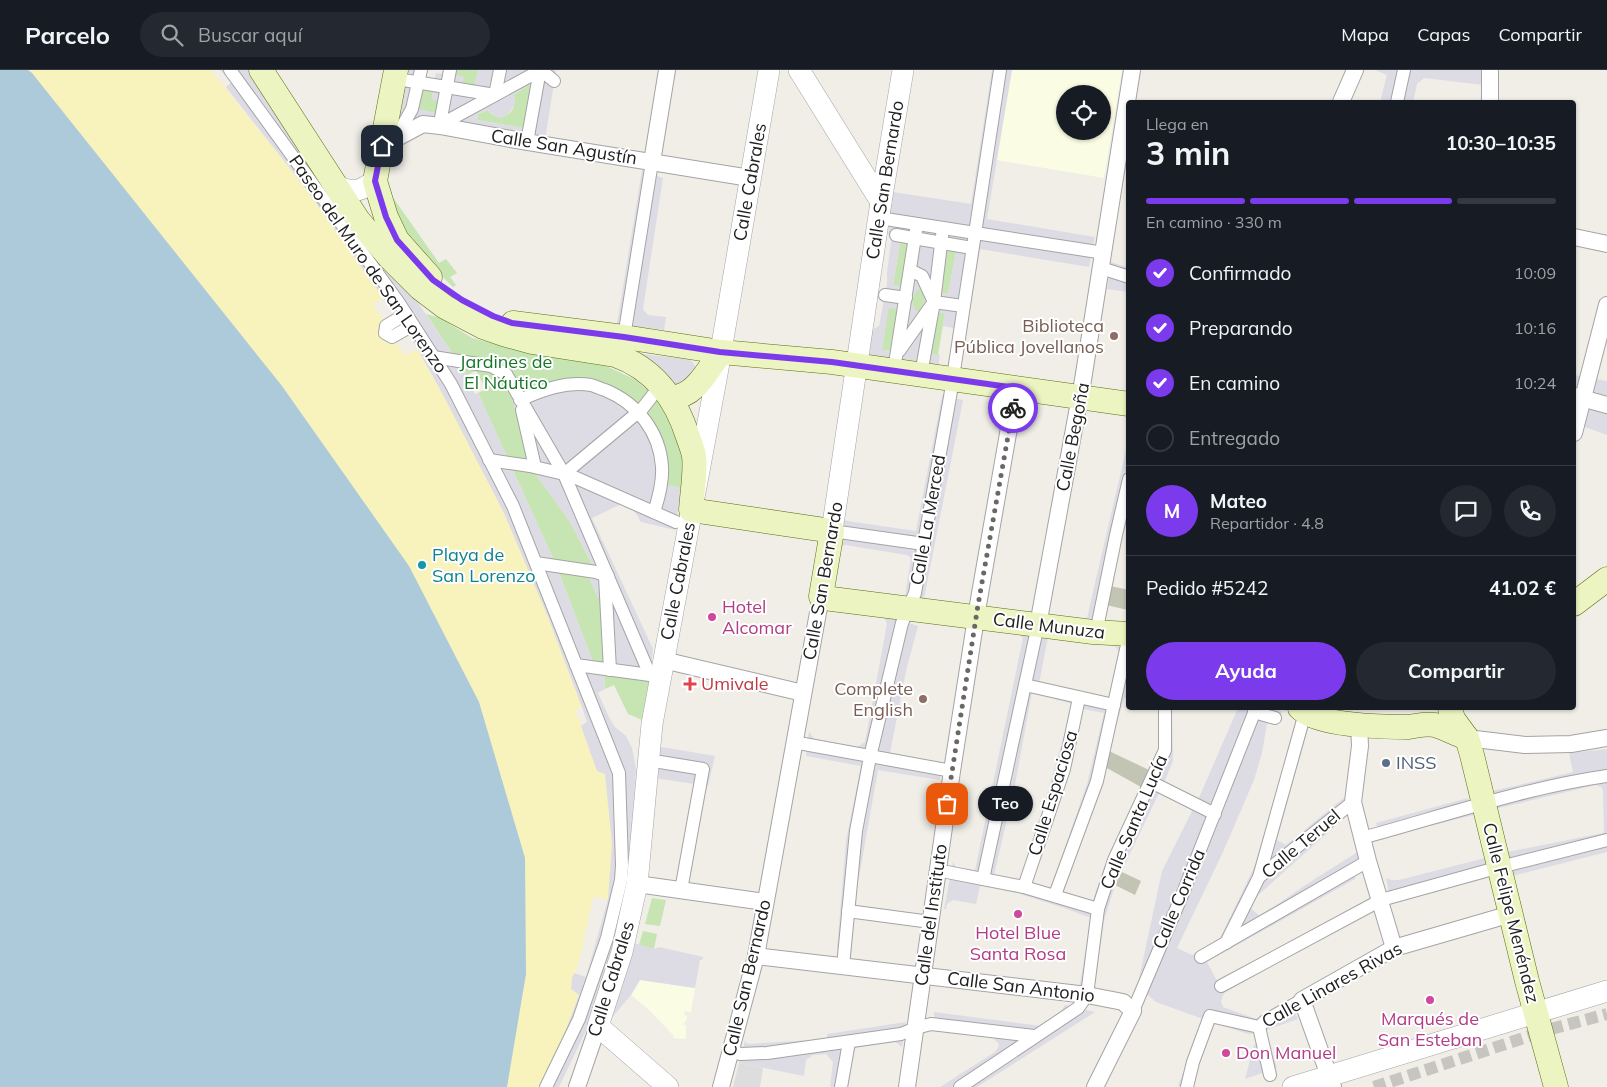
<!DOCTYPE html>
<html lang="es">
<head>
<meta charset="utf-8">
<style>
  body { margin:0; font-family:Mulish,sans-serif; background:#242831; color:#f1f3f6; height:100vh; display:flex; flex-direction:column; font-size:19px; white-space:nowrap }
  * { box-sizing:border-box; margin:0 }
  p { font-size:16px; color:#9ea1a6 }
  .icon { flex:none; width:28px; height:28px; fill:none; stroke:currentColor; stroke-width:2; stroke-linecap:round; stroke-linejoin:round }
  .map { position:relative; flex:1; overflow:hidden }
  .sheet { position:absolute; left:1126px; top:30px; width:450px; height:610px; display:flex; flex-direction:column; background:#171b24; border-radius:5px; box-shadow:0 1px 4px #0004 }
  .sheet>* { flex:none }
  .tools { position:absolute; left:1056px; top:15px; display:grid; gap:10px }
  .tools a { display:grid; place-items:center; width:55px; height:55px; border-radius:50%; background:#171b24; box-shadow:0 1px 4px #0004; font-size:25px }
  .pin { position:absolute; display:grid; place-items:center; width:42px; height:42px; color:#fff; margin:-21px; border-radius:10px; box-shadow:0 2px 8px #0006 }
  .courier { position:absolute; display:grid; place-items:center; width:50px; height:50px; margin:-25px; border:4px solid #7c3aed; border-radius:50%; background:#fff; color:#222; box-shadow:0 1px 6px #0007 }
  .bubble { position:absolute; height:35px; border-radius:18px; background:#171b24; box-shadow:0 1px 4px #0004; font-size:16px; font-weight:700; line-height:35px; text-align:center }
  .head em { font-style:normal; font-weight:700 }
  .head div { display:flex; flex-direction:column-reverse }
  .head { display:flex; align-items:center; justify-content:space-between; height:85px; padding:0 20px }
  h1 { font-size:32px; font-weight:700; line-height:38px }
  .bar { display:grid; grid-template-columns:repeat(4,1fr); gap:8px 5px; align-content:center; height:60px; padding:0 20px }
  .bar i { height:6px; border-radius:4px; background:#363941 }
  .bar .active { background:#7c3aed }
  .bar p { grid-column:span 4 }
  .line { display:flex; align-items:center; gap:12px; padding:0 20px; border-top:1px solid #363941 }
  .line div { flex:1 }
  .round { display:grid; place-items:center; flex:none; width:52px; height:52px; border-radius:26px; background:#242831 }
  ol { padding:0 20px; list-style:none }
  li { display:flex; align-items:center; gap:15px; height:55px }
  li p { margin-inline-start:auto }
  li .icon { padding:5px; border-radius:50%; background:#7c3aed; color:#fff; stroke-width:4 }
  li:last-child { color:#9ea1a6 }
  li i { width:28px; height:28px; border:2px solid #363941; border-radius:50% }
  .primary-button { display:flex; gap:10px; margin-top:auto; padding:10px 20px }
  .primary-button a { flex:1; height:58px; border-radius:30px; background:#7c3aed; color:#fff; font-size:20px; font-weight:700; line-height:58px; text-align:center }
  .primary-button a+a { background:#242831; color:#f1f3f6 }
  header { display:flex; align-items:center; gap:30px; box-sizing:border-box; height:70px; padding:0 25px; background:#171b24; border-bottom:1px solid #363941 }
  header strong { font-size:24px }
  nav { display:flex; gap:28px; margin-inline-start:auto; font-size:18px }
  .search { width:350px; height:45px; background:#242831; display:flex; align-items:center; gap:12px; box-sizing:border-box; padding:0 18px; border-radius:28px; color:#9ea1a6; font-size:19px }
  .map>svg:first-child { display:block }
</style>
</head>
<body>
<header>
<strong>Parcelo</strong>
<div class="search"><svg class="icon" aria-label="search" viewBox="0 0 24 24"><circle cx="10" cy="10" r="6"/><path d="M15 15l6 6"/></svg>Buscar aquí</div>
<nav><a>Mapa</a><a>Capas</a><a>Compartir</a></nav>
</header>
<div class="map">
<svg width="1607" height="1017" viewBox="0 0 1607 1017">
  <rect width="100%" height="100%" fill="#f0eee7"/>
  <path fill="#dedddd" d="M 739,993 L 763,998 L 760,1017 L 733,1017 Z"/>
  <g fill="#fafce4" fill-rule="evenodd">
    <path d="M 1012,0 L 1122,0 L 1104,108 L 996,90 ZM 1065,24 L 1102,24 L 1102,61 L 1065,61 Z"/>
    <path d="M 640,910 L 695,918 L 691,942 L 685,941 L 684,945 L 687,946 L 687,948 L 685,953 L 682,954 L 686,955 L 686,969 L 673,968 L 674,966 L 649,940 L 631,925 Z"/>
  </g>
  <g fill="#c2c4b4">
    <path d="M 1110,516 L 1129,520 L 1128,540 L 1106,535 Z"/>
    <path d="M 1109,681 L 1149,700 L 1141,717 L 1105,697 Z"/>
    <path d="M 1122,802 L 1141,811 L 1135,825 L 1115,815 Z"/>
  </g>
  <g fill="#c6e5b3">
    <path d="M 456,0 L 478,0 L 474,19 L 462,16 L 455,5 Z"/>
    <path d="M 529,15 L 536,22 L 529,59 L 477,50 L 478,44 L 488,40 C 500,56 520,41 513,25 Z"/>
    <path d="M 420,18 L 433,20 L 440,31 L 438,44 L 417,39 Z"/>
    <path d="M 387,119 L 439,193 L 446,189 L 457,203 L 450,207 L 456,215 L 453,217 L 407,172 Z"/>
    <path d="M 900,173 L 911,174 L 904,217 L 893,215 Z"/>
    <path d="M 944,180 L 956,182 L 948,224 L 938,222 Z"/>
    <path d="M 920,218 L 922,219 L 925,231 L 920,241 L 917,242 L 914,239 C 911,230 911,223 920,218 Z"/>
    <path d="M 888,237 L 899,239 L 892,281 L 882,280 Z"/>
    <path d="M 934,241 L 945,243 L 938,285 L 927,284 Z"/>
    <path d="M 426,244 L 440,248 L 472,268 L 542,286 L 606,296 L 634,309 L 653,324 L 668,344 L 679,366 L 683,390 L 681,418 L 666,415 L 574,310 L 557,310 L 531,319 L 530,396 L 570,452 L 596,502 L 603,526 L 650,605 L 652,654 L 628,644 L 614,615 L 605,619 L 604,604 L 595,597 L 556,495 L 478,323 L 486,319 L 476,301 L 467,305 Z"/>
    <path d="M 652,828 L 666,830 L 660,856 L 645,854 Z"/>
    <path d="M 643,861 L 657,864 L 654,879 L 639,875 Z"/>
  </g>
  <path fill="#f8f2bd" d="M 0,0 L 211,0 L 303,115 L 384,228 L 373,234 L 383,250 L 381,252 L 393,273 L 396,272 L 405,286 L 417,279 C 447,333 478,387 504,443 C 534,506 557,572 582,637 L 575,639 L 597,699 L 605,704 L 613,772 L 608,829 L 593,827 L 580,888 L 571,914 L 574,922 L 579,925 L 564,965 L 539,1017 L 438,1017 Z"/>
  <g fill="#dddce5" fill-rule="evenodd">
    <path d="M 220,0 L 248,0 L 281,52 L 369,178 L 401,216 L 417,231 L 467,305 L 466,306 L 475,324 L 478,323 L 556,495 L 595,597 L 604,604 L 605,619 L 598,623 L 610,649 L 615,657 L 626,666 L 632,678 L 636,699 L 628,812 L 614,879 L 596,940 L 559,1017 L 539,1017 L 564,965 L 579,925 L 571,919 L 572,908 L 574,903 L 586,907 L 608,829 L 612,774 L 605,704 L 597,701 L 581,656 L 587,652 L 582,637 L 548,547 L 504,443 L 441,321 L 409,264 L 393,273 L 384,270 L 380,266 L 379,256 L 381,252 L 394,243 L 303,115 L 226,17 L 232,12 Z"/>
    <path d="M 401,0 L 424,0 L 422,11 L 434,12 L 436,3 L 455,5 L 464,7 L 462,16 L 474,19 L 478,0 L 556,0 L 545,70 L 401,60 L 395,58 ZM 529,15 L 536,22 L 529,59 L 477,50 L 478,44 L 488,40 L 496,47 L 500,48 L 507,45 L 514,36 L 515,29 L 513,24 ZM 420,18 L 433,20 L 431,29 L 440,31 L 438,43 L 417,39 Z"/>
    <path d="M 992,0 L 1012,0 L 987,149 L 1095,167 L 1089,197 L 980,179 L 961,290 L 958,259 L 943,256 L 945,243 L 934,241 L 928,284 L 940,285 L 938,298 L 869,288 L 872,260 L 879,256 L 887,214 L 887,202 L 892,165 L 888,164 L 893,122 L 971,134 ZM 900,173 L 911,174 L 903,217 L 893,215 ZM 944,180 L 956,182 L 948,224 L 938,222 ZM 920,219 L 922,219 L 925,231 L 920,241 L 917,241 L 914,239 L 912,229 L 916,221 ZM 889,237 L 899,239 L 892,281 L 882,280 Z"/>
    <path d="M 1375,0 L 1483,0 L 1483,15 L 1424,8 L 1417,14 L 1413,32 L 1380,32 L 1387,5 Z"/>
    <path d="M 642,100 L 663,108 L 643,239 L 648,245 L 666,247 L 664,260 L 617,254 Z"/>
    <path d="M 1111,192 L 1129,198 L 1129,222 L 1107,219 Z"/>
    <path d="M 634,283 L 687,289 L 692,291 L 696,298 L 681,321 Z"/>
    <path d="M 1574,305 L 1607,311 L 1607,365 L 1574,353 Z"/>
    <path d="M 557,310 L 574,310 L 636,332 L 666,414 L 681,418 L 675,460 L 641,452 L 628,431 L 592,448 L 653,579 L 650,605 L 610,600 L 603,526 L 598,528 L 587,505 L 596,502 L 570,452 L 530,396 L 512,329 L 531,319 Z"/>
    <path d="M 942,326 L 963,330 L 924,529 L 905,527 L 911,488 L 907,485 L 845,475 L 839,479 L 841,450 L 916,461 Z"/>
    <path d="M 1129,367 L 1129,432 L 1103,551 L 1087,548 Z"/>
    <path d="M 879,546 L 902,551 L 918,556 L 906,601 L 890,683 L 943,693 L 940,710 L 878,700 L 854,835 L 916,845 L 911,856 L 854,848 L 851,884 L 837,879 L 846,771 L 861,696 L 806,686 L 807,675 L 809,662 L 815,670 L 857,677 L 865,672 L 887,554 L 885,549 Z"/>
    <path d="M 1017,562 L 1048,567 L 1039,614 L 1109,629 L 1121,585 L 1115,576 L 1129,577 L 1129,625 L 1124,629 L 1109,681 L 1060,822 L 1092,833 L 1105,795 L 1158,680 L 1158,638 L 1172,638 L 1173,691 L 1164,713 L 1198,730 L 1238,638 L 1278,638 L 1282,643 L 1267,654 L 1262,683 L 1254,710 L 1223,782 L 1177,878 L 1192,885 L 1220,868 L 1260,785 L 1294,659 L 1307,662 L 1277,770 L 1286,775 L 1345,727 L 1343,749 L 1254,829 L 1249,837 L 1260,846 L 1307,814 L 1359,781 L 1355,809 L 1207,892 L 1217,911 L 1326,865 L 1224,923 L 1221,931 L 1223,937 L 1256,949 L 1289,929 L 1298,949 L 1266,960 L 1277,998 L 1245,1009 L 1254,975 L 1259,971 L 1256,963 L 1248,964 L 1212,952 L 1197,992 L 1192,1016 L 1178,1016 L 1203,949 L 1156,932 L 1141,919 L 1137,918 L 1162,801 L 1193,739 L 1160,721 L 1115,815 L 1104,851 L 1094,919 L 1079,920 L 1091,848 L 1064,838 L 1017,823 L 980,816 L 976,834 L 953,830 L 947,834 L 946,839 L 944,839 L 953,792 L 956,797 L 975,800 L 1023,568 ZM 1032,622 L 1056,626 L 1054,629 L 1073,634 L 1022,811 L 994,805 L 1015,715 ZM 1083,639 L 1104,643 L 1087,714 L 1050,820 L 1030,814 Z"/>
    <path d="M 650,675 L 715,686 L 708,716 L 647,707 Z"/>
    <path d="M 1607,679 L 1607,782 L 1512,806 L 1507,782 L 1603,763 L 1604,761 L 1603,720 L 1601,717 L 1596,715 L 1495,739 L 1493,721 L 1573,702 L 1569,683 Z"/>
    <path d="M 1468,728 L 1474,745 L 1385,767 L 1380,770 L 1376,753 Z"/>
    <path d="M 1485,788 L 1491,807 L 1391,833 L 1386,808 L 1391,810 L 1399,810 Z"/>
    <path d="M 634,873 L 654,879 L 659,877 L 703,887 L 702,890 L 700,890 L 695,918 L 640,910 L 631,925 L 610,950 Z"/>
    <path d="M 1065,935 L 1095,942 L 977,1017 L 940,1017 L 995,982 L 998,978 L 999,974 L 993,968 L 935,960 L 934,942 L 1041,956 L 1062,940 Z"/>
    <path d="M 906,952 L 902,977 L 895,972 L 855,978 L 848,1017 L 830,1017 L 833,992 L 826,984 L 813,985 L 806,990 L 804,1006 L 739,993 L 745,971 L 748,974 L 827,969 L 827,964 Z"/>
  </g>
  <path fill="#accad9" d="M 0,0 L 28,0 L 32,3 L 282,316 L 409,496 L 479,632 L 525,788 L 526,904 L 507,1017 L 0,1017 Z"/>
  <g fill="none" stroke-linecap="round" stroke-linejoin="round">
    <g stroke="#c6c5bf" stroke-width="12" stroke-dasharray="12 6" stroke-linecap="butt">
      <path d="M 1551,959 L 1607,944"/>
      <path d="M 1374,1017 L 1530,966"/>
    </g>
    <defs>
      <g id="pedestrian">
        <path d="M 230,0 L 399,233 L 451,314 L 513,436 L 619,703 L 622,795 L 621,810 L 607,868 L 579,949 L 546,1017"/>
        <path d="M 541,0 L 554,11"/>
        <path d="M 403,10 L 495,25 L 500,0"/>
        <path d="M 1397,32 L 1404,0"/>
        <path d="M 441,48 L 450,0"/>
        <path d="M 451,49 L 541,0"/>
        <path d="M 403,55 L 412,39 L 421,0"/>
        <path d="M 527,72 L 540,0"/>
        <path d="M 879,148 L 1104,183"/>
        <path d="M 896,165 L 972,178"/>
        <path d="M 1101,198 L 1129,207"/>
        <path d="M 910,200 L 922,206 L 934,232"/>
        <path d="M 885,225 L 906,228"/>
        <path d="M 934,232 L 963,236"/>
        <path d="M 406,244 L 386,256 L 385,263 L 392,267 L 413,255"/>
        <path d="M 624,267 L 652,92"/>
        <path d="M 899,281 L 931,236"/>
        <path d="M 433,287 L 491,296 L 506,304 L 564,404 L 650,605"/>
        <path d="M 894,300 L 917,154"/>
        <path d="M 921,304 L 934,232 L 943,158"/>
        <path d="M 520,330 C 542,320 566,311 591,315 C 595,316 601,319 605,320 C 637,333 660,362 662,397 C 663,412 659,427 654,442"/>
        <path d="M 522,340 L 535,397"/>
        <path d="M 489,390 L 530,396 L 564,404 L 642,339 L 660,316"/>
        <path d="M 565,403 L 676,452"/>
        <path d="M 832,461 L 924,474"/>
        <path d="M 536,493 L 596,502 L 608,506"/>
        <path d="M 605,507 L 610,600"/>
        <path d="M 1098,553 L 1116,465 L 1129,409"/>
        <path d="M 576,595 L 650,605 L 655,607"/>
        <path d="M 1025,615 L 1114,635"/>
        <path d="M 1254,642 L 1275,648"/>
        <path d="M 793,672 L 952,701"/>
        <path d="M 660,692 L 703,699 L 681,820"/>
        <path d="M 1151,712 L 1215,744"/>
        <path d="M 1362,768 C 1443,746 1524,718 1607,706"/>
        <path d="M 947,802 L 1024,817 L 1098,839"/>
        <path d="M 1259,807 L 1305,643"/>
        <path d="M 983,809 L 1036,564"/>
        <path d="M 1024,817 L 1064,699 L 1079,628"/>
        <path d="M 1055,825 L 1097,711 L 1127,575"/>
        <path d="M 848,841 L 923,851"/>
        <path d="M 1226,873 L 1259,807 L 1353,732"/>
        <path d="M 1201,887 L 1368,791"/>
        <path d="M 843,896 L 856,761 L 870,687 L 902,553 L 915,523 L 950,327 L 1000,0"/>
        <path d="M 1221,916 L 1381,830 L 1500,797 L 1607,770"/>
        <path d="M 1133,941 L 1183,823 L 1256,638"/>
        <path d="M 1259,957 L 1270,1005"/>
        <path d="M 730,982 L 741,984 L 767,983 L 901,964 L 916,958 L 931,954 L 1034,966"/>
        <path d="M 841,1017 L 849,972"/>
        <path d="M 960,1017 L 1078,938 L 1087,925 L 1098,839 L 1114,790 L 1165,680 L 1165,638"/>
        <path d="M 1187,1017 L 1193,992 L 1210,946 L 1259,957 L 1265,951 L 1302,930"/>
      </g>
      <g id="minor">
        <path d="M 1341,32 L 1355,0"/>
        <path d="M 1490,32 L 1490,0"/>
        <path d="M 382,76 L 423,54 L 440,56 L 527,72 L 750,108"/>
        <path d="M 652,92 L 667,0"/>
        <path d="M 1574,167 L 1607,174"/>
        <path d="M 1574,326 L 1607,335"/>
        <path d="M 1574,363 L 1607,235"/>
        <path d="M 1038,555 L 1083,310 L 1132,0"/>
        <path d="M 663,590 L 803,623"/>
        <path d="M 1359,654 L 1360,676 L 1353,732 L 1368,791 L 1394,878"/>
        <path d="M 1467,668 L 1525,675 L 1571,674 L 1607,668"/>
        <path d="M 637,814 L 765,832"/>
        <path d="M 756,886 L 1087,925 L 1123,932 L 1133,941 L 1095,1017"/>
        <path d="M 577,1017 L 598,956"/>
        <path d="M 721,1017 L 756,886 L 821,526"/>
        <path d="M 907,1017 L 952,701 L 978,535 L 1016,318"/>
        <path d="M 1333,1017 L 1302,930 L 1394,878 L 1511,844"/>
      </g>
      <g id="tertiary">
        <path d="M 799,0 L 881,132"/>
        <path d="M 337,116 C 354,124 360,121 375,111"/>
        <path d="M 832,461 L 881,132 L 903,0"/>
        <path d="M 668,1017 L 598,956 L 622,882 L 637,814 L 652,654 L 717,304 L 769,0"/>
        <path d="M 1293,1017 L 1607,921"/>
      </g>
      <g id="secondary">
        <path d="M 261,0 L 358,150 L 390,188 L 420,218 L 445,237 L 483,257 L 503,264 L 532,272 L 615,285 C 655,299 676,329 688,367 C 690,373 693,380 694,386 C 696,401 692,424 691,440 L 832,461 L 821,526 L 824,528 L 1093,562 L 1129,564"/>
        <path d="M 396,0 L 375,111 L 386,147 L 397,170 L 430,207"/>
        <path d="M 513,253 L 624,267 L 721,282 L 832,292 L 1129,334"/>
        <path d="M 671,327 C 695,328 708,299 721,282"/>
        <path d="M 1574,534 L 1607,509"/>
        <path d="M 1300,638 C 1317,656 1382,657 1408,657 C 1416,656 1426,653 1435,655 C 1445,658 1456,664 1467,668"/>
        <path d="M 1450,638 L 1453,649 L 1467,668 L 1472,685 L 1527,911 L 1556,1017"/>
      </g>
    </defs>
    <use href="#pedestrian" stroke="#a4a4a4" stroke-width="14"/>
    <use href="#minor" stroke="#a4a4a4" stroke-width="18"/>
    <use href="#tertiary" stroke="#a4a4a4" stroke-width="22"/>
    <use href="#secondary" stroke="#5b6e10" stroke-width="25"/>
    <use href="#pedestrian" stroke="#fff" stroke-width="12"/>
    <use href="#minor" stroke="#fff" stroke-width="16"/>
    <use href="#tertiary" stroke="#fff" stroke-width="21"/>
    <use href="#secondary" stroke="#ecf4c1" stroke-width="24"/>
  </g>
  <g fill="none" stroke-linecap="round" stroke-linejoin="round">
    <path stroke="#696866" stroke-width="5" stroke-dasharray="0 9" d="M 947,734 L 978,535 L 1013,338"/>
    <path stroke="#7c3aed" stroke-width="6" d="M 382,76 L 375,111 L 386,147 L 397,170 L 433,210 L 462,230 L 493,246 L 512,253 L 624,267 L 720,282 L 832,292 L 1016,318 L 1013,338"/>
  </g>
  <g fill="#8d6e63" stroke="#fff" stroke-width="2">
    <circle cx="1114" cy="266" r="5"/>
    <circle cx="923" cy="629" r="5"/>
  </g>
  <circle fill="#0f9aa8" stroke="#fff" stroke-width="2" cx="422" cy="495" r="5"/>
  <g fill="#d1479c" stroke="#fff" stroke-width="2">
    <circle cx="712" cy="547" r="5"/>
    <circle cx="1018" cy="844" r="5"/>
    <circle cx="1430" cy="930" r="5"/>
    <circle cx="1226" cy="983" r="5"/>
  </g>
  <path fill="#e0444e" stroke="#fff" stroke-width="2" d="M687.5 606.5h5v5h5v5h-5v5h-5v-5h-5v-5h5z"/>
  <circle fill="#5c6f8a" stroke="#fff" stroke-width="2" cx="1386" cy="693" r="5"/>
  <g text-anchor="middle" stroke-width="4" stroke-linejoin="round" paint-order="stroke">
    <g font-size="18" fill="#202020" stroke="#fff">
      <text transform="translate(564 77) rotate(9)" y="6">Calle San Agustín</text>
      <text transform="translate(885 110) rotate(-81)" y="6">Calle San Bernardo</text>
      <text transform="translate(750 112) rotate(-80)" y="6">Calle Cabrales</text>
      <text transform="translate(368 194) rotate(55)" y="6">Paseo del Muro de San Lorenzo</text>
      <text transform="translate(1073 367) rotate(-79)" y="6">Calle Begoña</text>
      <text transform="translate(928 450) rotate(-80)" y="6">Calle La Merced</text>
      <text transform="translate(678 511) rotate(-79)" y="6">Calle Cabrales</text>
      <text transform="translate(823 511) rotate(-80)" y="6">Calle San Bernardo</text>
      <text transform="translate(1049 556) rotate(7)" y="6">Calle Munuza</text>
      <text transform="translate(1053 723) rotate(-73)" y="6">Calle Espaciosa</text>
      <text transform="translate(1134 752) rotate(-67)" y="6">Calle Santa Lucía</text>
      <text transform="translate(1301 774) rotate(-40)" y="6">Calle Teruel</text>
      <text transform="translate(1179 829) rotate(-67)" y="6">Calle Corrida</text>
      <text transform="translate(1511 843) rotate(76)" y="6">Calle Felipe Menéndez</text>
      <text transform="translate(931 845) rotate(-82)" y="6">Calle del Instituto</text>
      <text transform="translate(747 908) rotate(-77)" y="6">Calle San Bernardo</text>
      <text transform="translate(611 909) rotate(-73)" y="6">Calle Cabrales</text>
      <text transform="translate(1332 915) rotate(-29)" y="6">Calle Linares Rivas</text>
      <text transform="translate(1021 917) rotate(7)" y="6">Calle San Antonio</text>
    </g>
    <g font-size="18" fill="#785e54" stroke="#fff" text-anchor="end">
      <text x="1104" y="262">Biblioteca<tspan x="1104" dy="21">Pública Jovellanos</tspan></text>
      <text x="913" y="625">Complete<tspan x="913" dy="21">English</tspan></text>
    </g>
    <g font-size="18" fill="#167628" stroke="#fff">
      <text x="506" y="298">Jardines de<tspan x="506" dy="21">El Náutico</tspan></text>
    </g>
    <g font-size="18" fill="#0d838f" stroke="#fff" text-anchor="start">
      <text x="432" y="491">Playa de<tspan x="432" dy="21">San Lorenzo</tspan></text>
    </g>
    <g font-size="18" fill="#b23c85" stroke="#fff" text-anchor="start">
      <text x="722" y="543">Hotel<tspan x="722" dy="21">Alcomar</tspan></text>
      <text x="1018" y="869" text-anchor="middle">Hotel Blue<tspan x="1018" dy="21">Santa Rosa</tspan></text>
      <text x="1430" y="955" text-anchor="middle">Marqués de<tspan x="1430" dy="21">San Esteban</tspan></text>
      <text x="1236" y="989">Don Manuel</text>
    </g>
    <g font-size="18" fill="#be3a42" stroke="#fff" text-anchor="start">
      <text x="701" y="620">Umivale</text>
    </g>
    <g font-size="18" fill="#4e5e75" stroke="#fff" text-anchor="start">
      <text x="1396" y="699">INSS</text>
    </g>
  </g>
</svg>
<div class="tools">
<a><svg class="icon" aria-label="locate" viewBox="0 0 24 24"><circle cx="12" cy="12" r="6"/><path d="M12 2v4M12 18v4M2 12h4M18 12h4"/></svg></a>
</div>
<div class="pin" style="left:947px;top:734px;background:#ea580c"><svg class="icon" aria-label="bag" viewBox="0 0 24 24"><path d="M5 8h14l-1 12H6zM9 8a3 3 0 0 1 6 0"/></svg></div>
<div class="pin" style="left:382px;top:76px;background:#1f2937"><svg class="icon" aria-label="home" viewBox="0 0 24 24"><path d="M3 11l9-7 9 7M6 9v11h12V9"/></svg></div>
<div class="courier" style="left:1013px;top:338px"><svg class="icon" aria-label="bike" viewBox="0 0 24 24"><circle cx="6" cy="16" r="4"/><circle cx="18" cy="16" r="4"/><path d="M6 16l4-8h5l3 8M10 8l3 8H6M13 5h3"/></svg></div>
<div class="bubble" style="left:978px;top:716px;width:55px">Teo</div>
<section class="sheet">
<div class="head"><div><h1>3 min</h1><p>Llega en</p></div><em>10:30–10:35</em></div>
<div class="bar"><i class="active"></i><i class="active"></i><i class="active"></i><i></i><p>En camino · 330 m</p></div>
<ol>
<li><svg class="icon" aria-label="check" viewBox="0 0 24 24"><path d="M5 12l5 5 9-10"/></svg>Confirmado<p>10:09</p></li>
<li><svg class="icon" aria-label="check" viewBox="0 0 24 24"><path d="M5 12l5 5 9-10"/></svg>Preparando<p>10:16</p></li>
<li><svg class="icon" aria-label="check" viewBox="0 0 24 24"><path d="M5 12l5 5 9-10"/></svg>En camino<p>10:24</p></li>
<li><i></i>Entregado</li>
</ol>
<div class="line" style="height:90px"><b class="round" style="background:#7c3aed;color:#fff">M</b><div><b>Mateo</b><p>Repartidor · 4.8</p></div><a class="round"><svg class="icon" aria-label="chat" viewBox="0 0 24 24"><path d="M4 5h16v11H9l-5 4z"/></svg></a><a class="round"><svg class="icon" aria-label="phone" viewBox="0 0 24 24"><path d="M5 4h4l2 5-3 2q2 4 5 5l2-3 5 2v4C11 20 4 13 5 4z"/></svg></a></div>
<div class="line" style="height:65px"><div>Pedido #5242</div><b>41.02 €</b></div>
<div class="primary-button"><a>Ayuda</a><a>Compartir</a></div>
</section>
</div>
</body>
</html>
